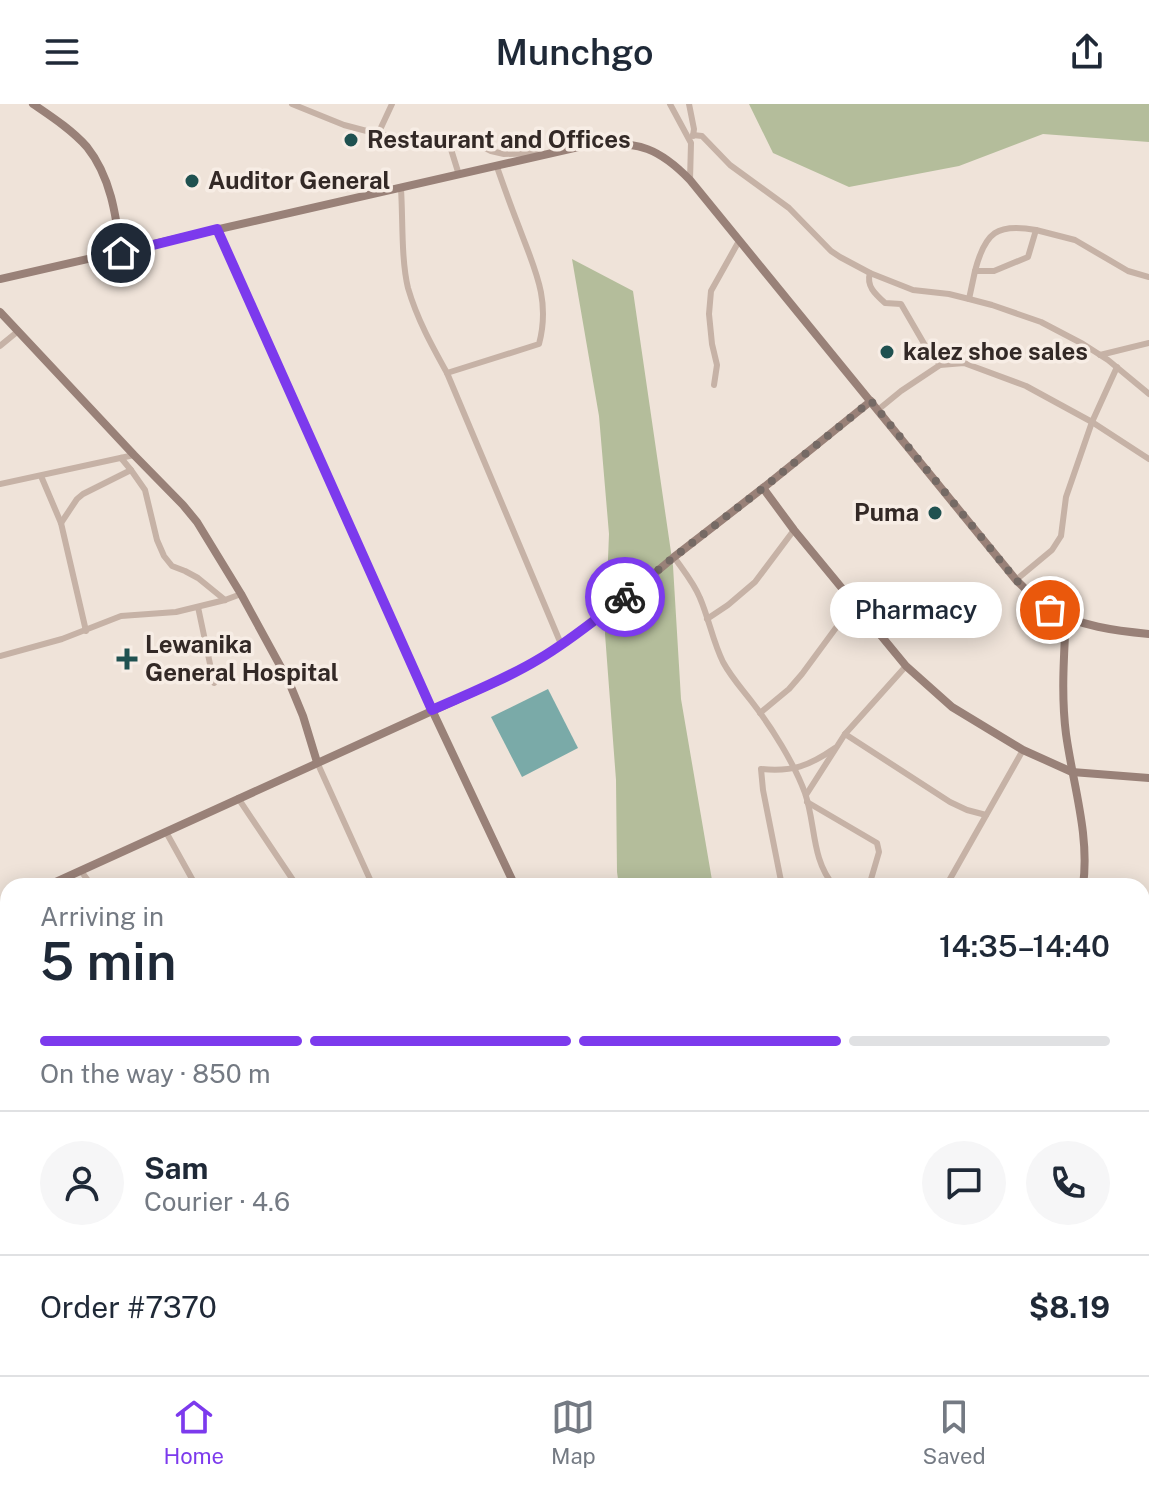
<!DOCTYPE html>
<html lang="en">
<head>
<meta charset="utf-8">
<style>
  body { margin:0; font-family:"Public Sans",sans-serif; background:#f6f6f7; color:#1f2937; height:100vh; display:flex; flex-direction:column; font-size:30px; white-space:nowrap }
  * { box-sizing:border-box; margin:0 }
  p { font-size:26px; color:#747a83 }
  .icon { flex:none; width:44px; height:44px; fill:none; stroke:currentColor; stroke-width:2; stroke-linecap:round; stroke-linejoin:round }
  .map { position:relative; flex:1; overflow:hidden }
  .side { position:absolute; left:0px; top:774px; width:1150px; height:498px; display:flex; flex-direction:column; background:#fff; border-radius:24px 24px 0 0; box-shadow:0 4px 20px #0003 }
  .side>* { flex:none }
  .pin { position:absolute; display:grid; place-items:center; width:68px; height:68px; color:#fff; margin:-34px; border:4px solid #fff; border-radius:50%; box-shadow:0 2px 8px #0007 }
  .courier { position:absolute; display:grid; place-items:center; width:80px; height:80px; margin:-40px; border:6px solid #7c3aed; border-radius:50%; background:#fff; color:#222; box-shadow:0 2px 10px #0007 }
  .bubble { position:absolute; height:56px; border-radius:28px; background:#fff; box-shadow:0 4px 20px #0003; font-size:26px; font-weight:600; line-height:56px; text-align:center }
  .head em { font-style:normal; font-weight:600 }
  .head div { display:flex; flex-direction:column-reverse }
  .head { display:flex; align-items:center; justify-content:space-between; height:136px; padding:0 40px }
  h1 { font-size:52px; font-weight:600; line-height:60px }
  .bar { display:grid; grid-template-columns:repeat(4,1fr); gap:12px 8px; align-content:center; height:96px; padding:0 40px }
  .bar i { height:10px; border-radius:6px; background:#e0e1e3 }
  .bar .active { background:#7c3aed }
  .bar p { grid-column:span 4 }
  .line { display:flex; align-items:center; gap:20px; padding:0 40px; border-top:2px solid #e0e1e3 }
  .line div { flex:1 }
  .round { display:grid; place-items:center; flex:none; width:84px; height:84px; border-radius:42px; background:#f6f6f7 }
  header { display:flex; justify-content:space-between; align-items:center; height:104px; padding:0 40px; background:#fff; font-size:36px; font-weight:600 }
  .menu { display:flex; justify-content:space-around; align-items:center; height:112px; border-top:2px solid #e0e1e3; background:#fff; font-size:22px; color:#747a83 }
  .menu a { display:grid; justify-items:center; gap:4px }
  .menu .active { color:#7c3aed }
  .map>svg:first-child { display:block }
</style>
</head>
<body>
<header><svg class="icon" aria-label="menu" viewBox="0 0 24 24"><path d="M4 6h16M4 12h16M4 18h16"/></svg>Munchgo<svg class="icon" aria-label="share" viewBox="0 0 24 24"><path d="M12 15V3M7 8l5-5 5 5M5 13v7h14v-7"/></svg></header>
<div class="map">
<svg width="1149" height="1271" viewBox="0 0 1149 1271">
  <rect width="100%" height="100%" fill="#efe3d9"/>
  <g fill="#b4bd9b">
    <path d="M 749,0 L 1149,0 L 1149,38 L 1043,30 L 959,62 L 849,83 L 773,49 Z"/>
    <path d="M 572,155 L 633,187 L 673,462 L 681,595 L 713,782 L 619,782 L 617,768 L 616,676 L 605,530 L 609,430 L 599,312 Z"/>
    <rect x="1142" y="898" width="7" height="195"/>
  </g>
  <path fill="#7aaaa8" d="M 548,585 L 578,644 L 522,673 L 491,613 Z"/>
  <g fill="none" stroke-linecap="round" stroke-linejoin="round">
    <g stroke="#c6b2a6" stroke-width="6">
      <path d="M 292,0 L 344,21 L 378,30 L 450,42 L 459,71"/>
      <path d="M 670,0 L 691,39 L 690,76"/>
      <path d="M 689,0 L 694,25 L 693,32"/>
      <path d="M 378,30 L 392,0"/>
      <path d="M 693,31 L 702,32 L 730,61 L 789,104 L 831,147 L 840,153 L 870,169 L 913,186 L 949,190 L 969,195 L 992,201 L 1041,218 L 1083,240 L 1108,256 L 1149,290"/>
      <path d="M 450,42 L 468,39 L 477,40 L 491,47 L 504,50 L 540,49"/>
      <path d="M 401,85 C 403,115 401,155 408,184 C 417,215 432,242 447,269 L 561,540"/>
      <path d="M 975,167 C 985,128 997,119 1036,126"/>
      <path d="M 870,169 C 866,182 875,190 885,199 L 901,200 L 926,243 L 940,261"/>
      <path d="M 969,195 L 975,167 L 994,167 L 1028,153 L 1036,126 L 1075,136 L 1128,167 L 1149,173"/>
      <path d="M 0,242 L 17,228"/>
      <path d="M 1100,251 L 1149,239"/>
      <path d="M 447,269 L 539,240 C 551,195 534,164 519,123 C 511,103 504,83 497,63"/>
      <path d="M 714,281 L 717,261 L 712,240 L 709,210 L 711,187 L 739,137"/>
      <path d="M 879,305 L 901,287 L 940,261 L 964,259 L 1026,282 L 1092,318 L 1149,355"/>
      <path d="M 131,366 L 145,386 L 157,436 L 164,452 L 172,462 L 185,467 L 198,474 L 225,496"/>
      <path d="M 41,372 L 61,419 L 86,527"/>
      <path d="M 0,380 L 134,351"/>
      <path d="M 61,419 L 77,395 L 83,390 L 131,366 L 121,354"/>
      <path d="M 674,453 C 683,466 694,479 700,494 C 709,515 713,538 723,558 C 731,573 742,585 752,598 C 772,624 794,659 805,689 C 816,721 811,755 834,782"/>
      <path d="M 1016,476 L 1052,446 L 1061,432 L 1066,393 L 1092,318 L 1117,263"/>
      <path d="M 198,503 L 214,579"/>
      <path d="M 707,515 L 728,501 L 755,478 L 794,426"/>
      <path d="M 0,552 L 62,535 L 121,512 L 176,508 L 225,496 L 241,490"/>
      <path d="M 760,609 L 789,585 L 802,570 L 855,498"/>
      <path d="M 845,630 L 950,698 L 967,706 L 986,711"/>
      <path d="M 317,658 L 373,782"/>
      <path d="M 806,691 L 845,630 L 906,562"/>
      <path d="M 238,694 L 297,782"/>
      <path d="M 807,698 L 877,739 L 879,748 L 869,782"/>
      <path d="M 166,728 L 196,782"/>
      <path d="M 81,767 L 92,782"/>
      <path d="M 782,782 L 763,686 L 761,665 C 793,668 809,662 835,644"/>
      <path d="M 946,782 L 1023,646"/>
      <path d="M 1142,824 L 1149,820"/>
      <path d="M 0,906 L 8,923"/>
      <path d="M 0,975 L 8,970"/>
      <path d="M 0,1058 L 8,1073"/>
      <path d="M 0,1125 L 8,1121"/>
      <path d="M 1142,1150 L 1149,1152"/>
      <path d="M 0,1166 L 8,1163"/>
      <path d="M 0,1173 L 8,1192"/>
      <path d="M 144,1264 L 148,1271"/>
      <path d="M 180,1264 L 183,1271"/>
      <path d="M 281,1264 L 286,1271"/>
      <path d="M 491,1264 L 495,1271"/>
      <path d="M 576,1264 L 579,1271"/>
      <path d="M 34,1271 L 46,1264"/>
    </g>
    <g stroke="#998178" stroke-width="8">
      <path d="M 33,0 C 52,13 72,26 87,43 C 111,73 116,112 121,149"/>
      <path d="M 217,125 L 432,606 L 515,782"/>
      <path d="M 0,175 L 596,39 C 639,38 659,44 690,76 L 1016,476 C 1027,486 1037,498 1050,505 C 1078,522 1117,527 1149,530"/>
      <path d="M 0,208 L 134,351 L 183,401 L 197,418 L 241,490 L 289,578 L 303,612 L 317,658"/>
      <path d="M 763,384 L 794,426 L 906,562 L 952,603 L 1023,646 L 1072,668 L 1149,674"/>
      <path d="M 1066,513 C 1064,552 1061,591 1066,630 C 1073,681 1090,731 1083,782"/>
      <path d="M 47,782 L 498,577 L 538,556 L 568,536 L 630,490 L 674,453 L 763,384 L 871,297"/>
      <path d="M 0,803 L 8,799"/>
      <path d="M 691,1271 L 692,1264"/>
      <path d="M 1038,1271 L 1038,1264"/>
    </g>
  </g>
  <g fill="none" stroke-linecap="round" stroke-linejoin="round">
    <path stroke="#756a65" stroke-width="8" stroke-dasharray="0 14.4" d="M 625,493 L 674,453 L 763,384 L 871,297 L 1016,476 L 1037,497 L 1050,506"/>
    <path stroke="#7c3aed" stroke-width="10" d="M 121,149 L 217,125 L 432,606 C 468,590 506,575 539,555 C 570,537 597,514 625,493"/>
  </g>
  <g fill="#1f5150" stroke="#f7ede5" stroke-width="3">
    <circle cx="351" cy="36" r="8"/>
    <circle cx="192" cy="77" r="8"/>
    <circle cx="887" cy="248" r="8"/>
    <circle cx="935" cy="409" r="8"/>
    <path d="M123 543h8v8h8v8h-8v8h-8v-8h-8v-8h8z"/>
  </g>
  <g text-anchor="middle" stroke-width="7" stroke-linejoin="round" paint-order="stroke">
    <g font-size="24" font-weight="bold" fill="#332926" stroke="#f7ede5" text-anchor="start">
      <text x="367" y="44">Restaurant and Offices</text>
      <text x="208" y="85">Auditor General</text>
      <text x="903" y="256">kalez shoe sales</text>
      <text x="919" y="417" text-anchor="end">Puma</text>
      <text x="145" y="549">Lewanika<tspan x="145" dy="28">General Hospital</tspan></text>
    </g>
  </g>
</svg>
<div class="pin" style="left:1050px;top:506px;background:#ea580c"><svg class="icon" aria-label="bag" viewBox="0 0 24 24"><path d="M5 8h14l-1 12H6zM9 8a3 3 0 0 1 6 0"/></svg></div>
<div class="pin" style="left:121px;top:149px;background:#1f2937"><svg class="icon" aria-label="home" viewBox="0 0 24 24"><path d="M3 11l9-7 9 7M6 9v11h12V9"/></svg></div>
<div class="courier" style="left:625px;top:493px"><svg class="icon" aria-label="bike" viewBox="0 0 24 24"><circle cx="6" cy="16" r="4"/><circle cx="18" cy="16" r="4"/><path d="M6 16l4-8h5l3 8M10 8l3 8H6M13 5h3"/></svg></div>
<div class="bubble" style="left:830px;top:478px;width:172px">Pharmacy</div>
<section class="side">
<div class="head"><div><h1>5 min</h1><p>Arriving in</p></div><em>14:35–14:40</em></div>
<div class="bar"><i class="active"></i><i class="active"></i><i class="active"></i><i></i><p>On the way · 850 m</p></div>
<div class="line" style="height:144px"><a class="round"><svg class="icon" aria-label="person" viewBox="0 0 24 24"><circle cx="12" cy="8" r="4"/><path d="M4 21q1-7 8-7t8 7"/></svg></a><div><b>Sam</b><p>Courier · 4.6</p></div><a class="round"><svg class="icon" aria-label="chat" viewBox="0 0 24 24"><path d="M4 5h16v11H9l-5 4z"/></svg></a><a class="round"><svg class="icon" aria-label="phone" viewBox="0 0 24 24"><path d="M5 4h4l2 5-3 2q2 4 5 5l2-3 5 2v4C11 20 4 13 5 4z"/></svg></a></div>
<div class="line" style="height:104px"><div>Order #7370</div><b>$8.19</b></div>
</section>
</div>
<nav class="menu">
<a class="active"><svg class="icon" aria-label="home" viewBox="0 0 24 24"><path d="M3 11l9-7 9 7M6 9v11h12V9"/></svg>Home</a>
<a><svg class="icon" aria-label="map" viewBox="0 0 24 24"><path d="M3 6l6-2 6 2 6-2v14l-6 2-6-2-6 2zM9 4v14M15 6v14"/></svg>Map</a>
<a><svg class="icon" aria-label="saved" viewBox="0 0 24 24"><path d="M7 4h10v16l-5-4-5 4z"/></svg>Saved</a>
</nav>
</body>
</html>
